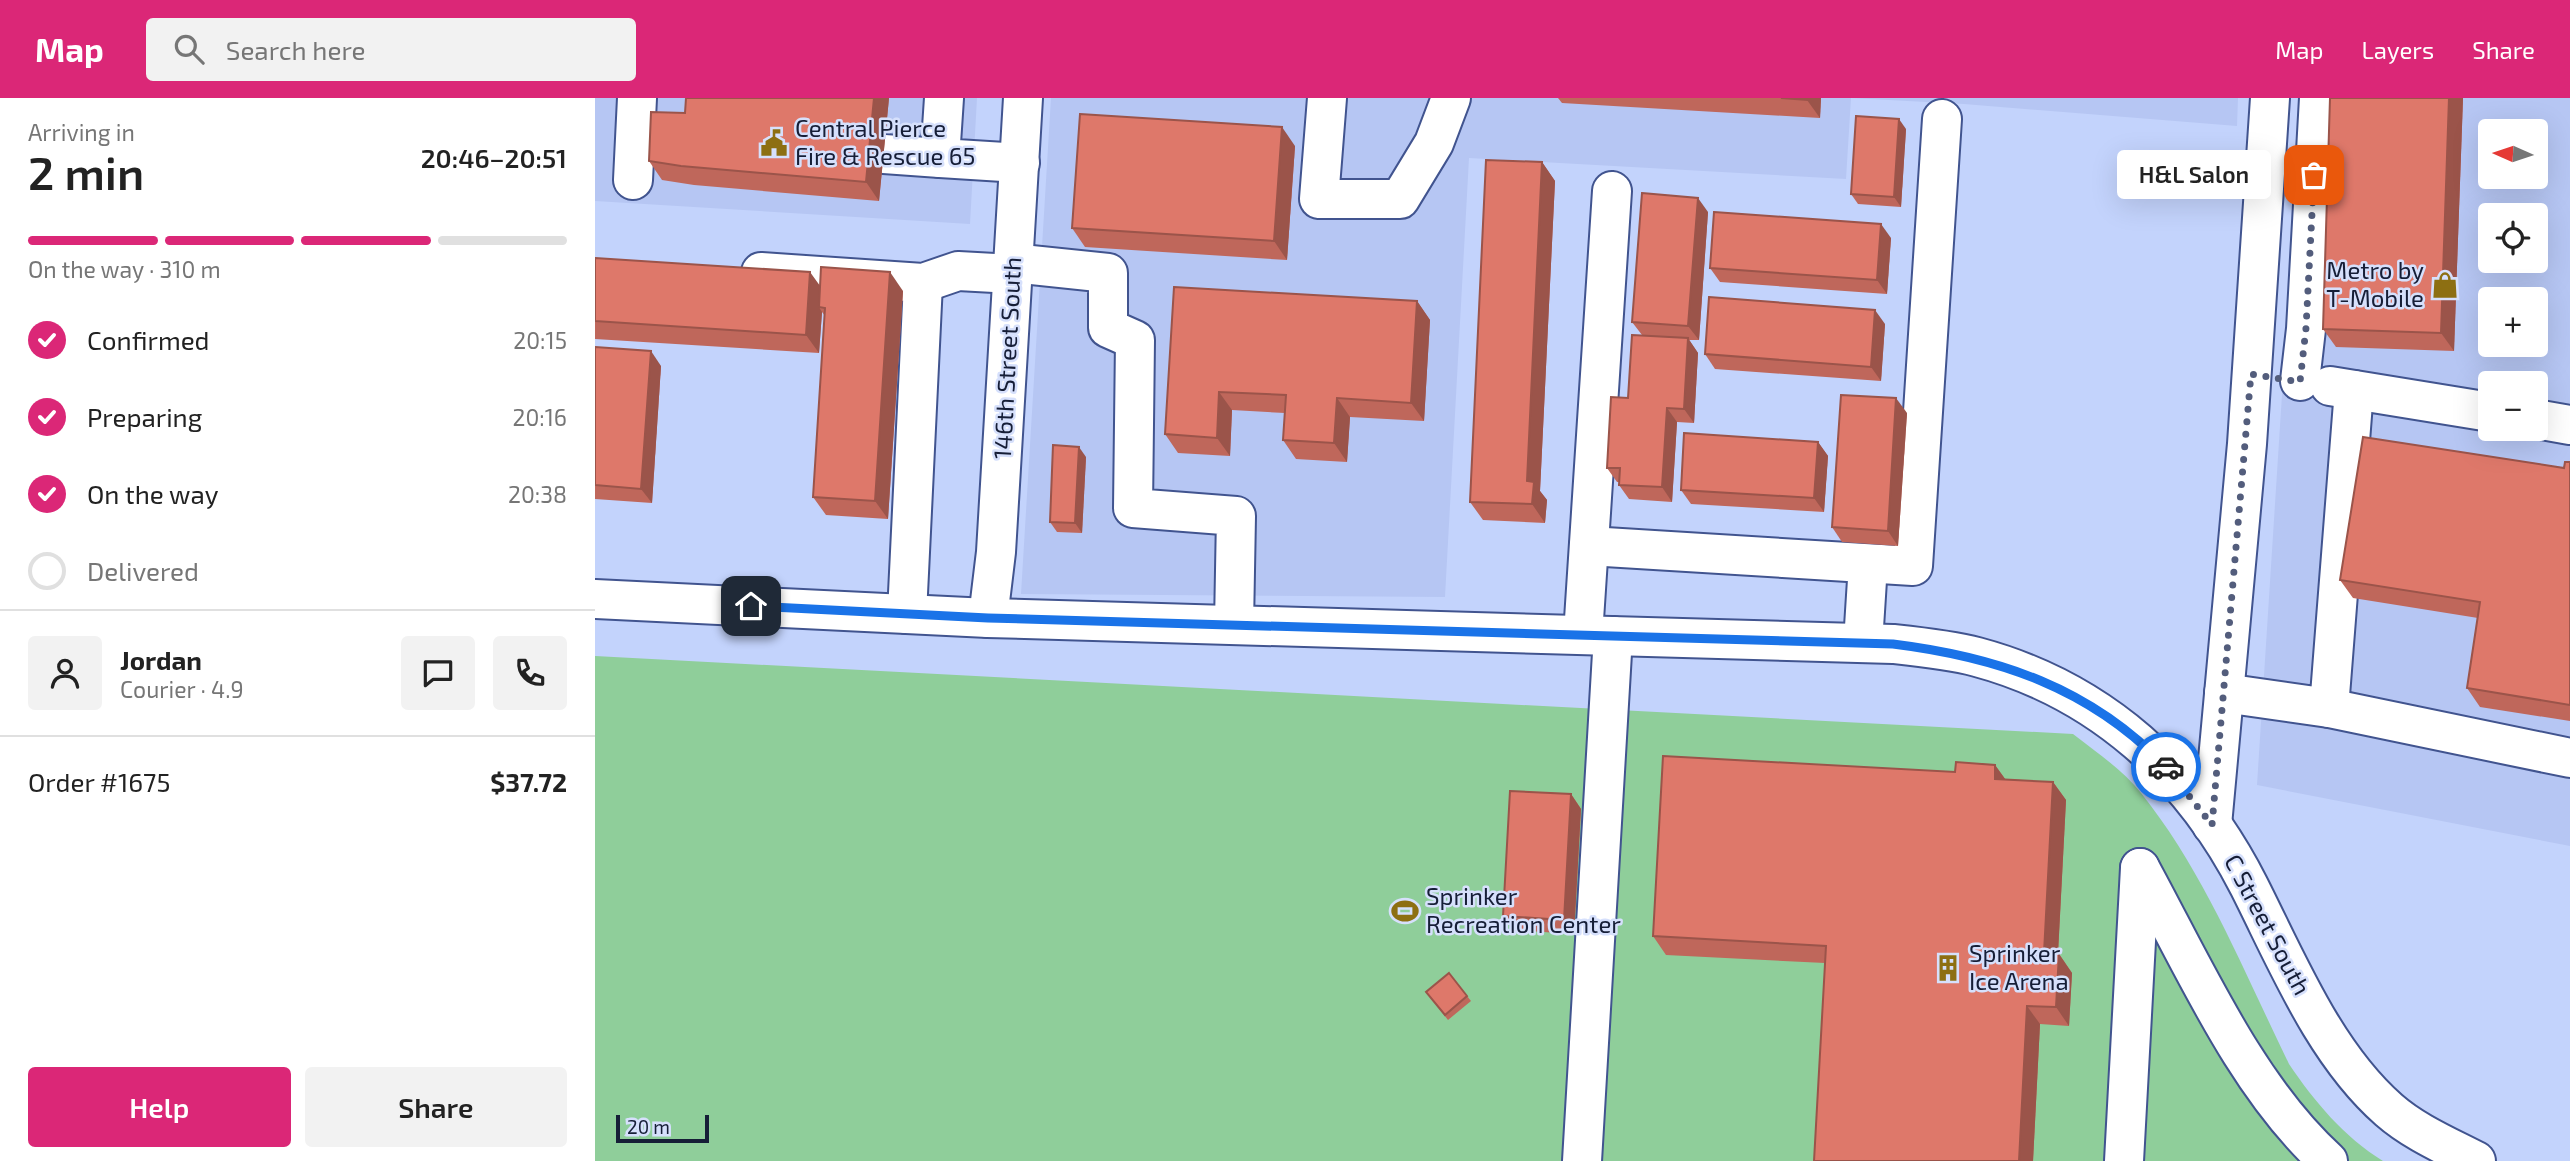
<!DOCTYPE html>
<html lang="en">
<head>
<meta charset="utf-8">
<style>
  body { margin:0; font-family:"Exo 2",sans-serif; background:#f2f2f2; color:#222; height:100vh; display:flex; flex-direction:column; font-size:26px; white-space:nowrap }
  * { box-sizing:border-box; margin:0 }
  p { font-size:23px; color:#767676 }
  .icon { flex:none; width:38px; height:38px; fill:none; stroke:currentColor; stroke-width:2; stroke-linecap:round; stroke-linejoin:round }
  .map { position:relative; flex:1; overflow:hidden }
  .details { display:flex; flex-direction:column; background:#fff; width:595px }
  .details>* { flex:none }
  .needle { width:46px; rotate:273deg }
  .controls { position:absolute; left:1883px; top:21px; display:grid; gap:14px }
  .controls a { display:grid; place-items:center; width:70px; height:70px; border-radius:7px; background:#fff; box-shadow:0 7px 28px #0002; font-size:35px }
  .scale { position:absolute; left:21px; bottom:18px; width:93px; box-sizing:border-box; padding-left:7px; border:4px solid #161e37; border-top:0; font-size:19px; line-height:24px; white-space:nowrap; color:#161e37; -webkit-text-stroke:5px #d6e0fc; paint-order:stroke }
  .pin { position:absolute; display:grid; place-items:center; width:60px; height:60px; color:#fff; margin:-30px; border-radius:14px; box-shadow:0 4px 10px #0006 }
  .courier { position:absolute; display:grid; place-items:center; width:70px; height:70px; margin:-35px; border:5px solid #1a73e8; border-radius:50%; background:#fff; color:#222; box-shadow:0 2px 9px #0007 }
  .bubble { position:absolute; height:49px; border-radius:7px; background:#fff; box-shadow:0 7px 28px #0002; font-size:23px; font-weight:600; line-height:49px; text-align:center }
  .headline em { font-style:normal; font-weight:600 }
  .headline div { display:flex; flex-direction:column-reverse }
  .headline { display:flex; align-items:center; justify-content:space-between; height:119px; padding:0 28px }
  h1 { font-size:46px; font-weight:600; line-height:52px }
  .bar { display:grid; grid-template-columns:repeat(4,1fr); gap:10px 7px; align-content:center; height:84px; padding:0 28px }
  .bar i { height:9px; border-radius:5px; background:#e0e0e0 }
  .bar .current { background:#db2777 }
  .bar p { grid-column:span 4 }
  .line { display:flex; align-items:center; gap:18px; padding:0 28px; border-top:2px solid #e0e0e0 }
  .line div { flex:1 }
  .round { display:grid; place-items:center; flex:none; width:74px; height:74px; border-radius:7px; background:#f2f2f2 }
  ol { padding:0 28px; list-style:none }
  li { display:flex; align-items:center; gap:21px; height:77px }
  li p { margin-inline-start:auto }
  li .icon { padding:7px; border-radius:50%; background:#db2777; color:#fff; stroke-width:4 }
  li:last-child { color:#767676 }
  li i { width:38px; height:38px; border:4px solid #e0e0e0; border-radius:50% }
  .action { display:flex; gap:14px; margin-top:auto; padding:14px 28px }
  .action a { flex:1; height:80px; border-radius:7px; background:#db2777; color:#fff; font-size:28px; font-weight:600; line-height:80px; text-align:center }
  .action a+a { background:#f2f2f2; color:#222 }
  header { display:flex; align-items:center; gap:42px; box-sizing:border-box; height:98px; padding:0 35px; background:#db2777; color:#fff }
  header strong { font-size:33px }
  nav { display:flex; gap:38px; margin-inline-start:auto; font-size:24px }
  .search { width:490px; height:63px; background:#f2f2f2; display:flex; align-items:center; gap:18px; box-sizing:border-box; padding:0 24px; border-radius:7px; color:#767676; font-size:26px }
  main { display:flex; flex:1; min-height:0 }
  .map>svg:first-child { display:block }
</style>
</head>
<body>
<header>
<strong>Map</strong>
<div class="search"><svg class="icon" aria-label="search" viewBox="0 0 24 24"><circle cx="10" cy="10" r="6"/><path d="M15 15l6 6"/></svg>Search here</div>
<nav><a>Map</a><a>Layers</a><a>Share</a></nav>
</header>
<main>
<section class="details">
<div class="headline"><div><h1>2 min</h1><p>Arriving in</p></div><em>20:46–20:51</em></div>
<div class="bar"><i class="current"></i><i class="current"></i><i class="current"></i><i></i><p>On the way · 310 m</p></div>
<ol>
<li><svg class="icon" aria-label="check" viewBox="0 0 24 24"><path d="M5 12l5 5 9-10"/></svg>Confirmed<p>20:15</p></li>
<li><svg class="icon" aria-label="check" viewBox="0 0 24 24"><path d="M5 12l5 5 9-10"/></svg>Preparing<p>20:16</p></li>
<li><svg class="icon" aria-label="check" viewBox="0 0 24 24"><path d="M5 12l5 5 9-10"/></svg>On the way<p>20:38</p></li>
<li><i></i>Delivered</li>
</ol>
<div class="line" style="height:126px"><a class="round"><svg class="icon" aria-label="person" viewBox="0 0 24 24"><circle cx="12" cy="8" r="4"/><path d="M4 21q1-7 8-7t8 7"/></svg></a><div><b>Jordan</b><p>Courier · 4.9</p></div><a class="round"><svg class="icon" aria-label="chat" viewBox="0 0 24 24"><path d="M4 5h16v11H9l-5 4z"/></svg></a><a class="round"><svg class="icon" aria-label="phone" viewBox="0 0 24 24"><path d="M5 4h4l2 5-3 2q2 4 5 5l2-3 5 2v4C11 20 4 13 5 4z"/></svg></a></div>
<div class="line" style="height:91px"><div>Order #1675</div><b>$37.72</b></div>
<div class="action"><a>Help</a><a>Share</a></div>
</section>
<div class="map">
<svg width="1975" height="1063" viewBox="0 0 1975 1063">
  <rect width="100%" height="100%" fill="#c3d3fc"/>
  <g fill="#b6c6f3" fill-rule="evenodd">
    <path d="M 0,0 L 382,0 L 375,126 L 0,103 Z"/>
    <path d="M 456,0 L 1643,0 L 1642,28 L 1369,6 L 1256,0 L 1251,81 L 874,60 L 850,499 L 426,496 Z"/>
    <path d="M 1706,0 L 1975,0 L 1975,748 L 1662,687 ZM 1895,33 L 1941,33 L 1941,79 L 1895,79 ZM 1895,117 L 1941,117 L 1941,163 L 1895,163 ZM 1895,201 L 1941,201 L 1941,247 L 1895,247 ZM 1895,285 L 1941,285 L 1941,331 L 1895,331 Z"/>
  </g>
  <path fill="#8fce9a" d="M 0,558 L 1478,636 C 1501,654 1528,672 1546,695 C 1610,775 1649,874 1694,966 C 1719,1003 1749,1039 1788,1063 L 0,1063 Z"/>
  <g fill="none" stroke-linecap="round" stroke-linejoin="round">
    <defs>
      <g id="minor">
        <path d="M 349,0 L 345,60 L 425,65"/>
        <path d="M 732,0 L 724,101 L 805,101 L 839,45 L 856,0"/>
        <path d="M 289,56 L 345,60"/>
        <path d="M 38,82 L 42,0"/>
        <path d="M 418,165 L 513,175 L 513,230 L 540,242 L 538,410 L 641,418 L 639,527"/>
        <path d="M 166,174 L 328,185 L 363,173 L 418,176"/>
        <path d="M 1705,283 L 1711,231 L 1724,0"/>
        <path d="M 1735,288 L 1895,314"/>
        <path d="M 1941,321 L 1975,327"/>
        <path d="M 994,448 L 1318,468 L 1347,21"/>
        <path d="M 0,501 L 393,520 L 1298,546 C 1326,549 1355,552 1382,559 C 1505,592 1597,676 1654,788 C 1692,863 1729,955 1794,1012 C 1819,1034 1852,1048 1881,1063"/>
        <path d="M 312,516 L 328,185"/>
        <path d="M 393,520 L 401,454 L 428,0"/>
        <path d="M 988,537 L 1017,93"/>
        <path d="M 1268,545 L 1273,466"/>
        <path d="M 1629,595 L 1734,610 L 1759,292"/>
        <path d="M 1734,610 L 1975,660"/>
        <path d="M 1617,727 L 1652,346 L 1675,0"/>
        <path d="M 1545,770 C 1598,867 1651,989 1733,1063"/>
        <path d="M 987,1063 L 1018,538"/>
        <path d="M 1529,1063 L 1545,770"/>
      </g>
    </defs>
    <use href="#minor" stroke="#41548f" stroke-width="42"/>
    <use href="#minor" stroke="#fff" stroke-width="38"/>
  </g>
  <g fill="#bf675b">
    <path d="M 91,0 L 294,0 L 284,103 L 99,87 L 67,82 L 54,63 L 90,15 Z"/>
    <path d="M 963,0 L 1226,0 L 1225,20 L 967,5 Z"/>
    <path d="M 1735,0 L 1868,0 L 1859,253 L 1741,249 L 1728,231 Z"/>
    <path d="M 1311,31 L 1306,109 L 1263,106 L 1256,96 Z"/>
    <path d="M 700,48 L 692,162 L 490,149 L 477,130 Z"/>
    <path d="M 947,64 L 960,83 L 945,393 L 952,402 L 950,425 L 888,422 L 875,404 Z"/>
    <path d="M 1113,114 L 1104,242 L 1094,242 L 1103,255 L 1099,325 L 1082,324 L 1077,404 L 1034,401 L 1024,387 L 1024,384 L 1022,384 L 1012,370 L 1033,300 L 1047,237 L 1037,224 Z"/>
    <path d="M 1296,140 L 1292,196 L 1125,184 L 1115,170 Z"/>
    <path d="M 0,160 L 225,188 L 308,193 L 293,421 L 231,417 L 218,399 L 230,218 L 227,214 L 224,255 L 0,241 Z"/>
    <path d="M 579,189 L 822,203 L 835,222 L 829,323 L 755,319 L 752,364 L 701,361 L 688,342 L 690,315 L 637,312 L 635,358 L 583,355 L 570,336 Z"/>
    <path d="M 1290,226 L 1286,283 L 1120,271 L 1110,256 Z"/>
    <path d="M 0,249 L 66,268 L 57,405 L 0,401 Z"/>
    <path d="M 1312,315 L 1303,448 L 1247,444 L 1237,429 Z"/>
    <path d="M 1223,344 L 1233,358 L 1229,414 L 1096,406 L 1086,392 Z"/>
    <path d="M 491,359 L 487,435 L 462,434 L 455,424 Z"/>
    <path d="M 1975,364 L 1975,623 L 1885,609 L 1872,590 L 1883,520 L 1758,500 L 1745,482 L 1969,370 Z"/>
    <path d="M 1400,667 L 1410,681 L 1458,684 L 1471,702 L 1463,856 L 1464,856 L 1477,875 L 1474,928 L 1445,926 L 1438,1063 L 1219,1063 L 1230,865 L 1071,857 L 1058,838 L 1360,674 Z"/>
    <path d="M 976,696 L 986,711 L 979,836 L 918,832 L 908,818 Z"/>
    <path d="M 872,898 L 876,903 L 853,922 L 835,899 Z"/>
  </g>
  <g fill="#9b544a">
    <path d="M 279,0 L 294,0 L 284,103 L 271,84 Z"/>
    <path d="M 1212,0 L 1226,0 L 1225,20 L 1212,2 Z"/>
    <path d="M 1854,0 L 1868,0 L 1859,253 L 1846,235 Z"/>
    <path d="M 1304,21 L 1311,31 L 1306,109 L 1299,99 Z"/>
    <path d="M 687,29 L 700,48 L 692,162 L 679,143 Z"/>
    <path d="M 947,64 L 960,83 L 945,393 L 952,402 L 950,425 L 937,406 L 932,383 Z"/>
    <path d="M 1103,100 L 1113,114 L 1104,242 L 1093,228 Z"/>
    <path d="M 1286,126 L 1296,140 L 1292,196 L 1282,182 Z"/>
    <path d="M 215,174 L 228,192 L 224,209 L 227,214 L 224,255 L 211,237 Z"/>
    <path d="M 295,174 L 308,193 L 293,421 L 280,403 Z"/>
    <path d="M 822,203 L 835,222 L 829,323 L 816,305 Z"/>
    <path d="M 1280,212 L 1290,226 L 1286,283 L 1276,269 Z"/>
    <path d="M 1093,240 L 1103,255 L 1099,325 L 1089,311 Z"/>
    <path d="M 56,253 L 66,268 L 57,405 L 46,391 Z"/>
    <path d="M 624,294 L 637,312 L 635,358 L 622,340 Z"/>
    <path d="M 742,300 L 755,319 L 752,364 L 739,345 Z"/>
    <path d="M 1301,300 L 1312,315 L 1303,448 L 1293,433 Z"/>
    <path d="M 1072,310 L 1082,324 L 1077,404 L 1067,389 Z"/>
    <path d="M 1223,344 L 1233,358 L 1229,414 L 1219,400 Z"/>
    <path d="M 484,349 L 491,359 L 487,435 L 480,425 Z"/>
    <path d="M 1400,667 L 1413,685 L 1400,681 Z"/>
    <path d="M 1458,684 L 1471,702 L 1462,874 L 1449,855 Z"/>
    <path d="M 976,696 L 986,711 L 979,836 L 969,822 Z"/>
    <path d="M 1464,856 L 1477,875 L 1474,928 L 1461,909 Z"/>
    <path d="M 1432,908 L 1445,926 L 1438,1063 L 1424,1063 Z"/>
  </g>
  <g fill="#de786a" stroke="#9b544a" stroke-width="2">
    <path d="M 91,0 L 279,0 L 271,84 L 86,68 L 54,63 L 56,14 L 90,15 Z"/>
    <path d="M 1186,0 L 1212,0 L 1212,2 Z"/>
    <path d="M 1735,0 L 1854,0 L 1846,235 L 1728,231 Z"/>
    <path d="M 485,16 L 687,29 L 679,143 L 477,130 Z"/>
    <path d="M 1261,18 L 1304,21 L 1299,99 L 1256,96 Z"/>
    <path d="M 891,62 L 947,64 L 932,383 L 939,384 L 937,406 L 875,404 Z"/>
    <path d="M 1047,95 L 1103,100 L 1093,228 L 1037,224 Z"/>
    <path d="M 1119,114 L 1286,126 L 1282,182 L 1115,170 Z"/>
    <path d="M 0,160 L 215,174 L 211,237 L 0,223 Z"/>
    <path d="M 226,169 L 295,174 L 280,403 L 218,399 L 230,210 L 224,209 Z"/>
    <path d="M 579,189 L 822,203 L 816,305 L 742,300 L 739,345 L 688,342 L 691,297 L 624,294 L 622,340 L 570,336 Z"/>
    <path d="M 1114,199 L 1280,212 L 1276,269 L 1110,256 Z"/>
    <path d="M 1037,237 L 1093,240 L 1089,311 L 1072,310 L 1067,389 L 1024,387 L 1025,370 L 1012,370 L 1016,299 L 1033,300 Z"/>
    <path d="M 0,249 L 56,253 L 46,391 L 0,387 Z"/>
    <path d="M 1246,297 L 1301,300 L 1293,433 L 1237,429 Z"/>
    <path d="M 1089,335 L 1223,344 L 1219,400 L 1086,392 Z"/>
    <path d="M 1768,339 L 1969,370 L 1970,364 L 1975,364 L 1975,607 L 1872,590 L 1885,504 L 1745,482 Z"/>
    <path d="M 458,347 L 484,349 L 480,425 L 455,424 Z"/>
    <path d="M 1068,658 L 1360,674 L 1361,664 L 1400,667 L 1400,681 L 1458,684 L 1449,855 L 1464,856 L 1461,909 L 1432,908 L 1424,1063 L 1219,1063 L 1231,848 L 1058,838 Z"/>
    <path d="M 915,693 L 976,696 L 969,822 L 908,818 Z"/>
    <path d="M 854,875 L 872,898 L 850,917 L 831,894 Z"/>
  </g>
  <g fill="none" stroke-linecap="round" stroke-linejoin="round">
    <path stroke="#535d7c" stroke-width="7" stroke-dasharray="0 12.6" d="M 1571,669 L 1617,727 L 1656,276 L 1705,284 L 1711,230 L 1719,77"/>
    <path stroke="#1a73e8" stroke-width="9" d="M 156,508 L 393,520 L 1298,546 C 1403,559 1496,590 1571,669"/>
  </g>
  <defs>
    <symbol id="civic-bare" viewBox="-9 -9 18 18"><path d="M-.6-6.5H3V-4.5H.6V-3L4-1V1h2V6H-6V1h2V-1L-.6-3ZM-1.2 2.5V6h2.4V2.5Z" fill="#8d6f12" stroke="#d6e0fc" stroke-width="2.5" paint-order="stroke"/></symbol>
    <symbol id="shop-bare" viewBox="-9 -9 18 18"><path d="M-5-2.5h2.3a2.7 3.5 0 0 1 5.4 0H5L5.5 6h-11ZM-1.5-2.5h3a1.5 2.3 0 0 0-3 0Z" fill="#8d6f12" stroke="#d6e0fc" stroke-width="2.5" paint-order="stroke"/></symbol>
    <symbol id="stadium-bare" viewBox="-9 -9 18 18"><path d="M0-5a6.5 5 0 1 0 0 10a6.5 5 0 1 0 0-10ZM-3.5-1.8h7v3.6h-7Z" fill="#8d6f12" stroke="#d6e0fc" stroke-width="2.5" paint-order="stroke"/></symbol>
    <symbol id="building-bare" viewBox="-9 -9 18 18"><path d="M-4-6H4V6H1V3H-1V6H-4ZM-2.5-4.3h1.7v1.8h-1.7ZM.8-4.3h1.7v1.8H.8ZM-2.5-1h1.7V.8h-1.7ZM.8-1h1.7V.8H.8Z" fill="#8d6f12" stroke="#d6e0fc" stroke-width="2.5" paint-order="stroke"/></symbol>
  </defs>
  <g fill-rule="evenodd">
    <use href="#civic-bare" x="160" y="26" width="38" height="38"/>
    <use href="#shop-bare" x="1831" y="168" width="38" height="38"/>
    <use href="#stadium-bare" x="791" y="794" width="38" height="38"/>
    <use href="#building-bare" x="1334" y="851" width="38" height="38"/>
  </g>
  <g text-anchor="middle" stroke-width="5" stroke-linejoin="round" paint-order="stroke">
    <g font-size="24" fill="#161e37" stroke="#d6e0fc" text-anchor="start">
      <text x="200" y="39">Central Pierce<tspan x="200" dy="28">Fire &amp; Rescue 65</tspan></text>
      <text x="1829" y="181" text-anchor="end">Metro by<tspan x="1829" dy="28">T-Mobile</tspan></text>
      <text x="831" y="807">Sprinker<tspan x="831" dy="28">Recreation Center</tspan></text>
      <text x="1374" y="864">Sprinker<tspan x="1374" dy="28">Ice Arena</tspan></text>
    </g>
    <g font-size="24" fill="#161e37" stroke="#d6e0fc">
      <text transform="translate(413 260) rotate(-87)" y="8">146th Street South</text>
      <text transform="translate(1672 827) rotate(62)" y="8">C Street South</text>
    </g>
  </g>
</svg>
<div class="controls">
<a><svg class="needle" viewBox="-14 -14 28 28"><path d="M0-13l5 13h-10z" fill="#e53935"/><path d="M0 13l5-13h-10z" fill="#767676"/></svg></a>
<a><svg class="icon" aria-label="locate" viewBox="0 0 24 24"><circle cx="12" cy="12" r="6"/><path d="M12 2v4M12 18v4M2 12h4M18 12h4"/></svg></a>
<a>+</a>
<a>−</a>
</div>
<div class="scale">20 m</div>
<div class="pin" style="left:1719px;top:77px;background:#ea580c"><svg class="icon" aria-label="bag" viewBox="0 0 24 24"><path d="M5 8h14l-1 12H6zM9 8a3 3 0 0 1 6 0"/></svg></div>
<div class="pin" style="left:156px;top:508px;background:#1f2937"><svg class="icon" aria-label="home" viewBox="0 0 24 24"><path d="M3 11l9-7 9 7M6 9v11h12V9"/></svg></div>
<div class="courier" style="left:1571px;top:669px"><svg class="icon" aria-label="car" viewBox="0 0 24 24"><path d="M5 17H2v-5l4-1 3-4h7l3 4 3 1v5h-3M9 17h6M6 11h13"/><circle cx="7" cy="17" r="2"/><circle cx="17" cy="17" r="2"/></svg></div>
<div class="bubble" style="left:1522px;top:52px;width:154px">H&amp;L Salon</div>
</div>
</main>
</body>
</html>
